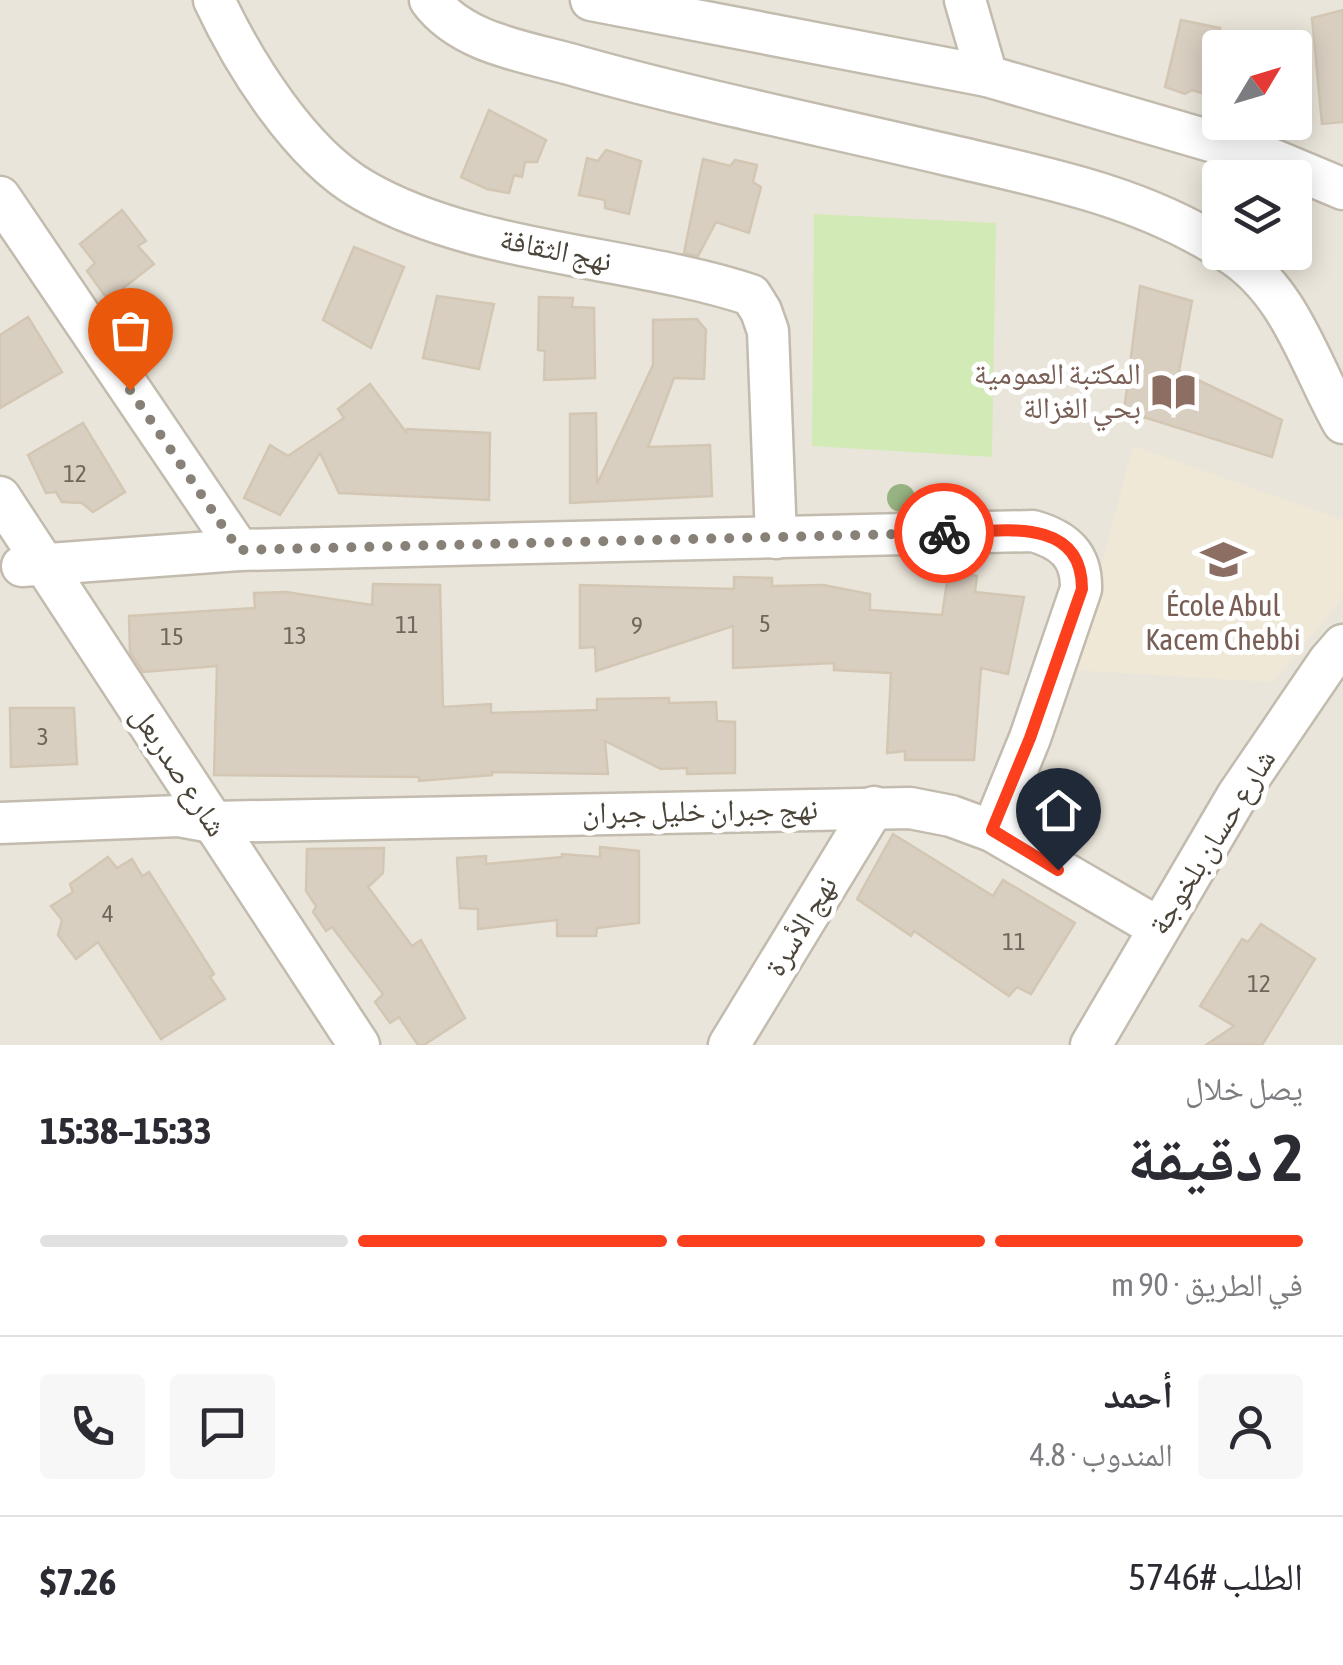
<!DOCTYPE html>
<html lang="ar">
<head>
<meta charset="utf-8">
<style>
  body { margin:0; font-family:"Asap Condensed","Noto Naskh Arabic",sans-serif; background:#f7f7f7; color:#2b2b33; direction:rtl; height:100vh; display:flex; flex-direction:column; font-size:38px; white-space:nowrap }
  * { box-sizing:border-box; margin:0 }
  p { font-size:32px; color:#7c7c81 }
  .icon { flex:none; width:55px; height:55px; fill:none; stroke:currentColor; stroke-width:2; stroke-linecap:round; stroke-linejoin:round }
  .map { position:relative; height:1045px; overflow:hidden; direction:ltr }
  .drawer { display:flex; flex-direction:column; background:#fff; flex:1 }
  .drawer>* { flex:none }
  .needle { width:65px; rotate:52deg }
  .tools { position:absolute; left:1202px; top:30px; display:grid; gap:20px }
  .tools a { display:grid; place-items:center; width:110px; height:110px; border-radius:10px; background:#fff; box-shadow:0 5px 25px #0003; font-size:50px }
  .pin { position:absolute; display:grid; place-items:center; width:85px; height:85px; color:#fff; margin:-102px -42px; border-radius:50% 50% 50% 0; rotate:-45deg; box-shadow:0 0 10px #0007 }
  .pin .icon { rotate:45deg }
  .courier { position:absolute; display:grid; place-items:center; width:100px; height:100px; margin:-50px; border:8px solid #fc3f1d; border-radius:50%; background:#fff; color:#222; box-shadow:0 2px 12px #0007 }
  .headline em { font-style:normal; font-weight:700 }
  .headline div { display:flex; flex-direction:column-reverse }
  .headline { display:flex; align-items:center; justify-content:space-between; height:170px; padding:0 40px }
  h1 { font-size:65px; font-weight:700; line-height:75px }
  .bar { display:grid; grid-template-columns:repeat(4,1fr); gap:15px 10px; align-content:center; height:120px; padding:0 40px }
  .bar i { height:12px; border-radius:8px; background:#e1e1e2 }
  .bar .on { background:#fc3f1d }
  .bar p { grid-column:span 4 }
  .line { display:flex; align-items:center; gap:25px; padding:0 40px; border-top:2px solid #e1e1e2 }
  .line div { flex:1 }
  .round { display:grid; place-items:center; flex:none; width:105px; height:105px; border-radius:10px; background:#f7f7f7 }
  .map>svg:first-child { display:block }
</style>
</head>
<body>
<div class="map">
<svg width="1343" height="1045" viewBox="0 0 1343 1045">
  <rect width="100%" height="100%" fill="#f6f3ec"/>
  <path fill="#eae5da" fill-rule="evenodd" d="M 0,0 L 1343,0 L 1343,1045 L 0,1045 ZM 1220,48 L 1295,48 L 1295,122 L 1220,122 ZM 1220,178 L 1295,178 L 1295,252 L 1220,252 Z"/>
  <path fill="#efe8d6" d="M 1133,446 L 1343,520 L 1343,598 L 1273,682 L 1074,670 Z"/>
  <path fill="#d2eab5" d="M 814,214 L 996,223 L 992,457 L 812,446 Z"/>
  <g fill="#d8cfc1" stroke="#d3c7b4" stroke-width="2.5">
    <path d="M 1343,10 L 1343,122 L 1322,124 L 1312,18 Z"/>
    <path d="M 1181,20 L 1220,28 L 1220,98 L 1192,90 L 1185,94 L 1165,87 Z"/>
    <path d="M 489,110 L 546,140 L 537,162 L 525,162 L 522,177 L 514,175 L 509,193 L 487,189 L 461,177 Z"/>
    <path d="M 606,150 L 641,161 L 629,214 L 605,208 L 605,200 L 579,195 L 587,158 L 598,161 Z"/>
    <path d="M 703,159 L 730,166 L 735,160 L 757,165 L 753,182 L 761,187 L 749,233 L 716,222 L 698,256 L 684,253 Z"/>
    <path d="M 122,210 L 146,241 L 138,246 L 154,264 L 108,300 L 87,271 L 95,263 L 80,244 Z"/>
    <path d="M 354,247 L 404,267 L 371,348 L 323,320 Z"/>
    <path d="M 1140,286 L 1192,301 L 1179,371 L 1282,420 L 1272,457 L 1124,411 Z"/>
    <path d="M 437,296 L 494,304 L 479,369 L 423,358 Z"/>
    <path d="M 539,297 L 573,298 L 572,307 L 594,308 L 595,378 L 544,380 L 545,351 L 538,350 Z"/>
    <path d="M 28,317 L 62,372 L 0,408 L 0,335 Z"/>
    <path d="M 697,319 L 706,330 L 704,379 L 674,378 L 648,447 L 710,445 L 712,496 L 570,503 L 570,414 L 596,413 L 597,484 L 653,365 L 653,320 Z"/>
    <path d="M 370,384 L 406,432 L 407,429 L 490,433 L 489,500 L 339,493 L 320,453 L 280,515 L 244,498 L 270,445 L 288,456 L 344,418 L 338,409 Z"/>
    <path d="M 83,423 L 125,492 L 93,512 L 82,503 L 62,502 L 56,492 L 46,493 L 28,455 Z"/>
    <path d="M 949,570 L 977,576 L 975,592 L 1024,597 L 1008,674 L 981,668 L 974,760 L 905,760 L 905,751 L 887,753 L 891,673 L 834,670 L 834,663 L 733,668 L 733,626 L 596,671 L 595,647 L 580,648 L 580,585 L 734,589 L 734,577 L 772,578 L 772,586 L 823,585 L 870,594 L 870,610 L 942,615 Z"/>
    <path d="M 373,584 L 440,585 L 443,707 L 491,704 L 491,713 L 597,710 L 597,699 L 669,698 L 669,703 L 716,702 L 717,721 L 735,722 L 735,773 L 687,774 L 687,768 L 661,769 L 605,741 L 608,774 L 492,772 L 492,775 L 419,781 L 419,777 L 214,775 L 217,666 L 143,672 L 130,652 L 129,616 L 255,608 L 254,593 L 286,592 L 372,605 Z"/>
    <path d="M 10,708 L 74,708 L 77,764 L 11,767 Z"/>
    <path d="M 893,834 L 993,896 L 1003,880 L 1075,923 L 1031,994 L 1017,987 L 1009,996 L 914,931 L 911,936 L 857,899 Z"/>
    <path d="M 600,847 L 639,851 L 639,923 L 597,928 L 596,936 L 557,936 L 557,920 L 478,929 L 478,909 L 460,908 L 457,858 L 486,856 L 486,864 L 562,857 L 562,854 L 600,857 Z"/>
    <path d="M 384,848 L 383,873 L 368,887 L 412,946 L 421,940 L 465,1018 L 424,1045 L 418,1045 L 399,1017 L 390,1023 L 375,1002 L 383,994 L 332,927 L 326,931 L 313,912 L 316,906 L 306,891 L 307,849 Z"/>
    <path d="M 108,857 L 117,868 L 132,859 L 142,876 L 149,872 L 214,974 L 210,977 L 225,999 L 161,1039 L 98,942 L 76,959 L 58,935 L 62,920 L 51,906 L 73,892 L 70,884 Z"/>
    <path d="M 1261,924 L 1315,959 L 1262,1045 L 1206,1045 L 1234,1026 L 1200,1006 L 1242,939 L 1248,942 Z"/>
  </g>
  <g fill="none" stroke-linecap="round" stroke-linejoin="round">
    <defs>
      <g id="minor">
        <path d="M 214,0 C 244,64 300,154 363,190 C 473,254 630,255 751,295 L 761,311 L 768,331 L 776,538"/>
        <path d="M 430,0 C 463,45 530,52 580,67 C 701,101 826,126 948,155 C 1042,177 1137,195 1220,247"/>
        <path d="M 591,0 L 987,76 L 1269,158 L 1343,189"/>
        <path d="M 965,0 L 987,76"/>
        <path d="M 0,197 L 239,550"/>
        <path d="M 1229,252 C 1291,291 1309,363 1343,423"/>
        <path d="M 0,497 L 359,1045"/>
        <path d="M 22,566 L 239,550 L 1033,531 C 1064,540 1082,555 1081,589 L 1030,738 L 992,831"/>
        <path d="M 0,823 L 179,816 L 212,822 L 910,808 L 951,816 L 992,831 L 1159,928"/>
        <path d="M 729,1045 L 874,807"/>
        <path d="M 1091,1045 L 1237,796 L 1329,661 L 1343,645"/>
      </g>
    </defs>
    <use href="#minor" stroke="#c2bbae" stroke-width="45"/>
    <use href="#minor" stroke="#fff" stroke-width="40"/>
  </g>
  <circle fill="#97b381" cx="901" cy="498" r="14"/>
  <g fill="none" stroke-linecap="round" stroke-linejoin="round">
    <path stroke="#878178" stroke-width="10" stroke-dasharray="0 18" d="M 130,390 L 239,550 L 944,533"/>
    <path stroke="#fc3f1d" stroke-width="12" d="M 944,533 C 996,532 1082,513 1082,589 L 1030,738 L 992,830 L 1058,870"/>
  </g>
  <defs>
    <symbol id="library-bare" viewBox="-9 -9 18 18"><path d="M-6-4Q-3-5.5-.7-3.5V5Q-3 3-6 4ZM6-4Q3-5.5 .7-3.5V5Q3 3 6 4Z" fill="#8d6e63" stroke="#fff" stroke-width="2.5" paint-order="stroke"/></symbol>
    <symbol id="school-bare" viewBox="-9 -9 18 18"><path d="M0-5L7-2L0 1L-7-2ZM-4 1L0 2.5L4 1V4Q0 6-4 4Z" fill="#8d6e63" stroke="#fff" stroke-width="2.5" paint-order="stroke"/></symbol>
  </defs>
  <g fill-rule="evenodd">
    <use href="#library-bare" x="1142" y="360" width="63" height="63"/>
    <use href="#school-bare" x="1192" y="528" width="63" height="63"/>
  </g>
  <g text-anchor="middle" stroke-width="10" stroke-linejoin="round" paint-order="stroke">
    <g font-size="25" fill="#6e675b">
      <text x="75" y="482">12</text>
      <text x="765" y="632">5</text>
      <text x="407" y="633">11</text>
      <text x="637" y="634">9</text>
      <text x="295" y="644">13</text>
      <text x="172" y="645">15</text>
      <text x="43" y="745">3</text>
      <text x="108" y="922">4</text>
      <text x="1014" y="950">11</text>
      <text x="1259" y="992">12</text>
    </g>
    <g font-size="30" fill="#4b4439" stroke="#fff">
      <text transform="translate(556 250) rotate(12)" y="10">نهج الثقافة</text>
      <text transform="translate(179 771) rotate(57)" y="10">شارع صدربعل</text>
      <text transform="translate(700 811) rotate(-1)" y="10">نهج جبران خليل جبران</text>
      <text transform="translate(1212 842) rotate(-58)" y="10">شارع حسان بلخوجة</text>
      <text transform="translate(801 926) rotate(-59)" y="10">نهج الأسرة</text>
    </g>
    <g font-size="30" fill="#785e54" stroke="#fff" text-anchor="end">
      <text x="1141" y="384">المكتبة العمومية<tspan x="1141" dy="34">بحي الغزالة</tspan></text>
      <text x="1223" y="616" text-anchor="middle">École Abul<tspan x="1223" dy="34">Kacem Chebbi</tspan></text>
    </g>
  </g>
</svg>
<div class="tools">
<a><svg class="needle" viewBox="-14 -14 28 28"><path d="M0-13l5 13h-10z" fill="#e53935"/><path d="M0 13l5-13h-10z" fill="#7c7c81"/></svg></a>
<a><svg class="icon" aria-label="layers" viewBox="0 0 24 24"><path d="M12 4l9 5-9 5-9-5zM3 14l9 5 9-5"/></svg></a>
</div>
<div class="pin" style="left:130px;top:390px;background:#ea580c"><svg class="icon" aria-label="bag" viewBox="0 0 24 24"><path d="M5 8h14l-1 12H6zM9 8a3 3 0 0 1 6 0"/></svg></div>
<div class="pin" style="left:1058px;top:870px;background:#1f2937"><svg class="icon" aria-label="home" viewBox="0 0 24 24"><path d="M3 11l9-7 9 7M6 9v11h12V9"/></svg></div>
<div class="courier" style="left:944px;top:533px"><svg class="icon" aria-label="bike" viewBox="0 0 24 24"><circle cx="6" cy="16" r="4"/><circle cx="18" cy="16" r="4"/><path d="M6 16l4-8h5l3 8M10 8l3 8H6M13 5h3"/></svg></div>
</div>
<section class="drawer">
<div class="headline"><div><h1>2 دقيقة</h1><p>يصل خلال</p></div><em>15:33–15:38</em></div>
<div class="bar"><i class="on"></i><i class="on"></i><i class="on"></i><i></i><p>في الطريق · 90 m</p></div>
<div class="line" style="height:180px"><a class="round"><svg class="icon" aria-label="person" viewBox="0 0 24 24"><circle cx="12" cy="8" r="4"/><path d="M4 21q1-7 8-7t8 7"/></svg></a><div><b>أحمد</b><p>المندوب · 4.8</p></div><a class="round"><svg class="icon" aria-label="chat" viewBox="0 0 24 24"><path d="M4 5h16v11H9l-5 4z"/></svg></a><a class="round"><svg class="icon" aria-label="phone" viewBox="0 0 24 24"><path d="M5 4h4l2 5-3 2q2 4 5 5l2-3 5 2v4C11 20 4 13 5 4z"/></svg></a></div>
<div class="line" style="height:130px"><div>الطلب #5746</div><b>$7.26</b></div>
</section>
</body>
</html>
